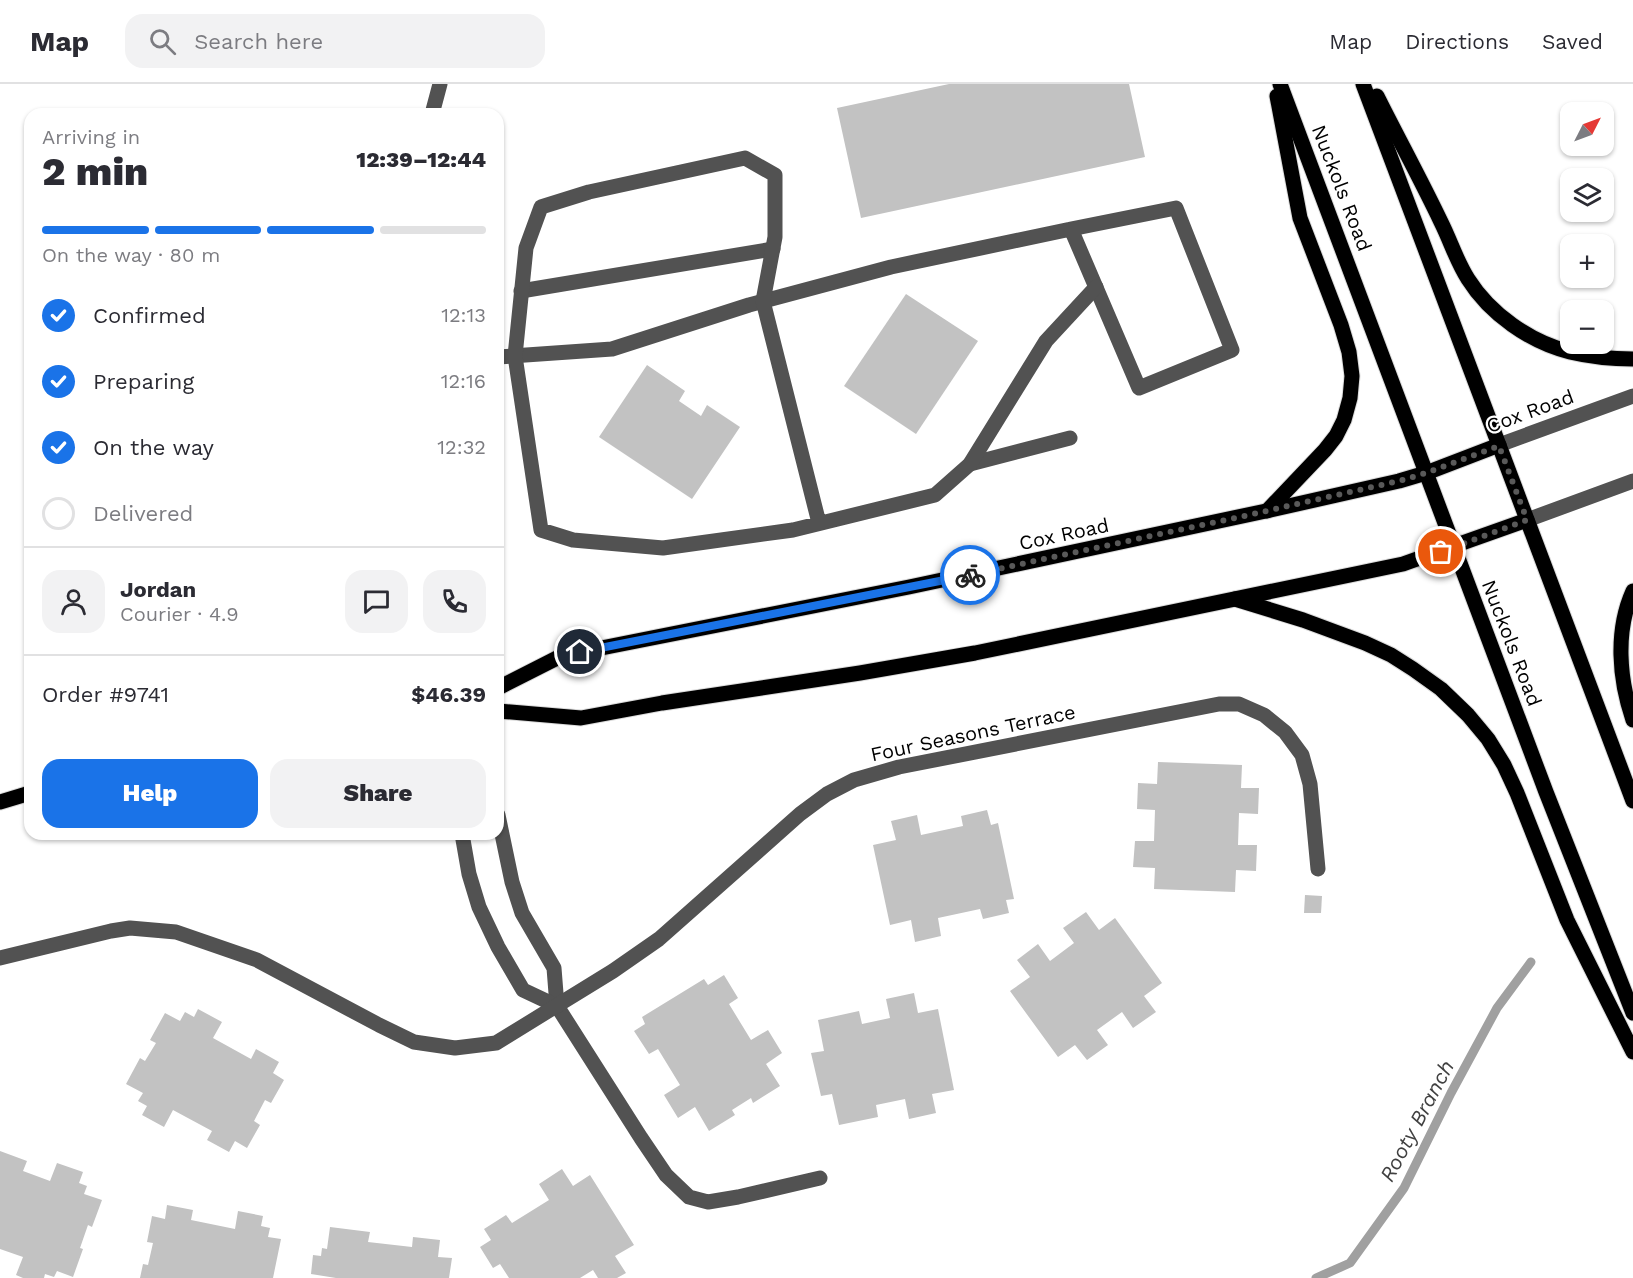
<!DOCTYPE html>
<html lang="en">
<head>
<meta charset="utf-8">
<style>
  body { margin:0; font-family:"Work Sans",sans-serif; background:#f2f2f3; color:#2b2b33; height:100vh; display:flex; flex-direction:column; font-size:22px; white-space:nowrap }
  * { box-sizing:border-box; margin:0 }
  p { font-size:20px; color:#7c7c81 }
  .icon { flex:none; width:33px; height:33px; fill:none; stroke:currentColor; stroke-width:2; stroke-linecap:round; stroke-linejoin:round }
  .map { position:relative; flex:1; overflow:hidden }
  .drawer { position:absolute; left:24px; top:24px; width:480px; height:732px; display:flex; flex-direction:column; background:#fff; border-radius:18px; box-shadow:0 2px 4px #0004 }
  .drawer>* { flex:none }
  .needle { width:39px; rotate:48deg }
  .controls { position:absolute; left:1560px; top:18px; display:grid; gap:12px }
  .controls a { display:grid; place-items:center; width:54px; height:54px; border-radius:12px; background:#fff; box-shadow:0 2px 4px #0004; font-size:30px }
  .pin { position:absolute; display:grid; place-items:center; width:51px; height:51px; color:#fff; margin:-26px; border:3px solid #fff; border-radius:50%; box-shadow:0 2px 6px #0007 }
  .courier { position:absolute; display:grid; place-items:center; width:60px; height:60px; margin:-30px; border:4px solid #1a73e8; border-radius:50%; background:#fff; color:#222; box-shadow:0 2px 8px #0007 }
  .summary em { font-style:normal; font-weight:800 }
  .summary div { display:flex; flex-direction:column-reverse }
  .summary { display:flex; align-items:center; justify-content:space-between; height:102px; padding:0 18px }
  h1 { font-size:39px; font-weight:800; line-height:45px }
  .bar { display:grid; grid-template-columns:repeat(4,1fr); gap:9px 6px; align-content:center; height:72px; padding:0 18px }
  .bar i { height:8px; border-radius:4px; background:#e1e1e2 }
  .bar .selected { background:#1a73e8 }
  .bar p { grid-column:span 4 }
  .line { display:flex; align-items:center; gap:15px; padding:0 18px; border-top:2px solid #e1e1e2 }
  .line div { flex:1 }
  .round { display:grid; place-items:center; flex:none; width:63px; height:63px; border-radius:18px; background:#f2f2f3 }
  ol { padding:0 18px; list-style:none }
  li { display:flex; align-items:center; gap:18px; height:66px }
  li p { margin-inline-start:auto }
  li .icon { padding:6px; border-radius:50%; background:#1a73e8; color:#fff; stroke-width:4 }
  li:last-child { color:#7c7c81 }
  li i { width:33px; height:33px; border:3px solid #e1e1e2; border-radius:50% }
  .cta { display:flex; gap:12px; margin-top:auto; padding:12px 18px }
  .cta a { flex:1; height:69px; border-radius:18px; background:#1a73e8; color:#fff; font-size:24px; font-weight:800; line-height:69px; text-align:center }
  .cta a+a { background:#f2f2f3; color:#2b2b33 }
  header { display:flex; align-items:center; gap:36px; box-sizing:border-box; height:84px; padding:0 30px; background:#fff; border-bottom:2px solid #e1e1e2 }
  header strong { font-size:28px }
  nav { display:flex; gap:33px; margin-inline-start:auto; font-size:21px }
  .search { width:420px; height:54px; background:#f2f2f3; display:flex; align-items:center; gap:15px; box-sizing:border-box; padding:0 21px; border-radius:18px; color:#7c7c81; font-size:22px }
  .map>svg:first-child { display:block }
</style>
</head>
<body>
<header>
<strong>Map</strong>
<div class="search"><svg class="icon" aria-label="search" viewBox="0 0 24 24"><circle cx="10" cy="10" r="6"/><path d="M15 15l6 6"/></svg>Search here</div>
<nav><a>Map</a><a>Directions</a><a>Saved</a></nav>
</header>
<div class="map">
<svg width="1633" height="1194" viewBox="0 0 1633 1194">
  <rect width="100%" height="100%" fill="#fff"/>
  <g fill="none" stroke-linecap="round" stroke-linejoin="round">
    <path stroke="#a0a0a0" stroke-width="9" d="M 1316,1194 L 1350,1179 L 1404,1104 L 1451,1009 L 1497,924 L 1531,878"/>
  </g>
  <g fill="#c2c2c2">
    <path d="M 949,0 L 1129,0 L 1145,73 L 861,134 L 837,24 Z"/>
    <path d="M 906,210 L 978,257 L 916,350 L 844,302 Z"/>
    <path d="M 647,281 L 685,307 L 679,317 L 701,332 L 707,321 L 740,343 L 692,415 L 599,353 Z"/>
    <path d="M 1158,678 L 1242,681 L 1241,704 L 1259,704 L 1258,730 L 1239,729 L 1238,761 L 1257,761 L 1256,787 L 1236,786 L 1235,808 L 1154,805 L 1155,784 L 1133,783 L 1135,757 L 1154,757 L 1155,726 L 1137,725 L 1138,699 L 1157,700 Z"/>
    <path d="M 987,726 L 991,741 L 998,739 L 1014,815 L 1006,816 L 1009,829 L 983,835 L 980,825 L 938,834 L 941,852 L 915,858 L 911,836 L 890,841 L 873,761 L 896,756 L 891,737 L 917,731 L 921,751 L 963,742 L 961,732 Z"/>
    <path d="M 1305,811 L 1322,812 L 1321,829 L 1304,829 Z"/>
    <path d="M 1086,828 L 1099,846 L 1115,834 L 1162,899 L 1144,912 L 1156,928 L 1133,944 L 1122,928 L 1097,946 L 1108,961 L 1087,976 L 1075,961 L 1058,973 L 1010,907 L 1030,893 L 1017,876 L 1038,860 L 1050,877 L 1074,859 L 1063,844 Z"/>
    <path d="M 724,891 L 738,914 L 729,920 L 751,956 L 768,946 L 782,969 L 766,980 L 780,1002 L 753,1019 L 751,1014 L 732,1026 L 735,1031 L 709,1047 L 695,1023 L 678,1034 L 664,1011 L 680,1001 L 658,965 L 649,970 L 634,947 L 645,940 L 642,933 L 704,895 L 708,901 Z"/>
    <path d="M 914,909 L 918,929 L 938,925 L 954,1006 L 932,1010 L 936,1029 L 909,1035 L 905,1015 L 876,1021 L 878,1033 L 839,1041 L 832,1010 L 821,1012 L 811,969 L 824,967 L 818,936 L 859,927 L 862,940 L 890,934 L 886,915 Z"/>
    <path d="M 198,925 L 222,938 L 213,954 L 251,975 L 256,965 L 279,978 L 273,989 L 284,996 L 271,1019 L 265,1016 L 254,1037 L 260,1041 L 247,1064 L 235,1057 L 229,1068 L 207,1056 L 212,1047 L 173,1026 L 164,1043 L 142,1031 L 147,1022 L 138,1017 L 143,1009 L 126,1000 L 140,974 L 145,977 L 156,959 L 150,956 L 165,929 L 180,937 L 185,928 L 194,933 Z"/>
    <path d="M 0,1067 L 27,1077 L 23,1087 L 50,1097 L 57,1079 L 83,1088 L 79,1099 L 87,1102 L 84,1110 L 102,1116 L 92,1143 L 88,1141 L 80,1164 L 83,1165 L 73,1193 L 57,1187 L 54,1193 L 45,1190 L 44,1194 L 23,1194 L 16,1191 L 23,1173 L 0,1165 Z"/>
    <path d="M 562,1085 L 573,1102 L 590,1091 L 634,1161 L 615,1172 L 626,1189 L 617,1194 L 598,1194 L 593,1186 L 580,1194 L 509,1194 L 500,1180 L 493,1184 L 480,1163 L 491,1156 L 484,1145 L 506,1131 L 512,1139 L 549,1116 L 539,1100 Z"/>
    <path d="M 167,1121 L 193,1126 L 191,1136 L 235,1145 L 238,1127 L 263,1132 L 261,1142 L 270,1144 L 268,1153 L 281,1155 L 273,1194 L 140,1194 L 143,1180 L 148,1181 L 153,1159 L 147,1158 L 152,1132 L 165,1135 Z"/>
    <path d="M 330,1143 L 370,1148 L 368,1158 L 412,1163 L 413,1153 L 440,1156 L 438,1173 L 452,1174 L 449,1194 L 336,1194 L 311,1190 L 313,1171 L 321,1172 L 322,1164 L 327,1165 Z"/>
  </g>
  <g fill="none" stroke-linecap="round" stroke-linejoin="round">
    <defs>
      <g id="major">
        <path d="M 1280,0 L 1546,708 L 1633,929"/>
        <path d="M 1363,0 L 1633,717"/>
        <path d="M 1377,12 C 1398,54 1421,96 1441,138 C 1451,158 1456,176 1468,195 C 1490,230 1530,258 1570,268 C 1591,273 1612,275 1633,275"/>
        <path d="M 1267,427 L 1325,366 L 1336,352 L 1344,336 L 1350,314 L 1352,292 L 1349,268 L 1341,241 L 1300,134 L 1277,12"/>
        <path d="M 1633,507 C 1615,547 1619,595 1633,636"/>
        <path d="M 1235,515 L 1303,536 L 1365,559 L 1391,571 L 1413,585 L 1441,605 L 1468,631 L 1488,655 L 1504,681 L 1517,709 L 1567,836 L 1633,968"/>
        <path d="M 498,604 L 561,572 L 909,503 L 1266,427 L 1399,397 L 1426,389 L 1499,361"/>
        <path d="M 498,627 L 581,634 L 662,619 L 860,589 L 975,569 L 1403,480 L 1527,436"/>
        <path d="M 0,718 L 30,709"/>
      </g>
    </defs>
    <use href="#major" stroke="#dbdbdb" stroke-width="17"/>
    <g stroke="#525252" stroke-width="15">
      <path d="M 432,30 L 440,0"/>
      <path d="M 521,207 L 773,165"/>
      <path d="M 498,273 L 612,265 L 749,221 L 891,183 L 1071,145 L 1176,124 L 1232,266 L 1139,304 L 1071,145"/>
      <path d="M 1499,361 L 1633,312"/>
      <path d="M 970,380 L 1070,354"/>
      <path d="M 1527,436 L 1633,397"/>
      <path d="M 819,439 L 763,217 L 775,153 L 775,91 L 745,74 L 589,108 L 541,123 L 526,164 L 515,272 L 541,446 L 573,456 L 663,464 L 793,446 L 935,411 L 970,380 L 1046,257 L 1096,203"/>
      <path d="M 498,731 L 512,798 L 522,829 L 554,884 L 557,922 L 641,1054 L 666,1091 L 689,1113 L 708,1118 L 738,1113 L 820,1094"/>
      <path d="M 462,750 L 469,790 L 479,823 L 498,863 L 523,906 L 557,922"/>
      <path d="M 0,874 L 111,847 L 130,844 L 176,848 L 257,876 L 379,941 L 414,958 L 455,964 L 496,959 L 613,887 L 659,855 L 800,730 L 827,710 L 854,696 L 899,683 L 1219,620 L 1239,620 L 1264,631 L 1285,648 L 1302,671 L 1310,700 L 1318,785"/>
    </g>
    <use href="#major" stroke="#000" stroke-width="15"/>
  </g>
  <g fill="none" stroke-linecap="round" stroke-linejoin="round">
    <path stroke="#595959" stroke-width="6" stroke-dasharray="0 10.8" d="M 970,491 L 1244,432 L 1399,397 L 1426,389 L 1499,362 L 1527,436 L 1441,468"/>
    <path stroke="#1a73e8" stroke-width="8" d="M 580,568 L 970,491"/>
  </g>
  <g text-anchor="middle" stroke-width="4.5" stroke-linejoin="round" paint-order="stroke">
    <g font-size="20" fill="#000" stroke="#fff">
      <text transform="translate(1342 104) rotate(69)" y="7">Nuckols Road</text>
      <text transform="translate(1530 327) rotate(-20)" y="7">Cox Road</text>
      <text transform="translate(1064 450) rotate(-12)" y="7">Cox Road</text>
      <text transform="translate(1512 559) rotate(69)" y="7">Nuckols Road</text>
      <text transform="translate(973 649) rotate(-12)" y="7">Four Seasons Terrace</text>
    </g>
    <g font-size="21" font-style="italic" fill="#414141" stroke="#fff">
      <text transform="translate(1417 1037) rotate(-62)" y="7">Rooty Branch</text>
    </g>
  </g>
</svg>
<div class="controls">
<a><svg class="needle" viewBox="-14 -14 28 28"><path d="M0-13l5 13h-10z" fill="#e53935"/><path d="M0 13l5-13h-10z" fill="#7c7c81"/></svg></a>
<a><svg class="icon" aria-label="layers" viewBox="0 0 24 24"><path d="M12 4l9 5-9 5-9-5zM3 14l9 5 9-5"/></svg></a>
<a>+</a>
<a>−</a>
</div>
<div class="pin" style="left:1441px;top:468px;background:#ea580c"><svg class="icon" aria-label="bag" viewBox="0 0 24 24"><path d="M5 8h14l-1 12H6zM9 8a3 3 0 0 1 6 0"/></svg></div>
<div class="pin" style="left:580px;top:568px;background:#1f2937"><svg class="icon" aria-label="home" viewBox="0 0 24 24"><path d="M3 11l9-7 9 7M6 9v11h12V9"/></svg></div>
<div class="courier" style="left:970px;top:491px"><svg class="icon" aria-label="bike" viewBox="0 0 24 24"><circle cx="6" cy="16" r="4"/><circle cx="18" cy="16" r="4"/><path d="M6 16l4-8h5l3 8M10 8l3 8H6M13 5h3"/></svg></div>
<section class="drawer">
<div class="summary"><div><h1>2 min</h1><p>Arriving in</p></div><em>12:39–12:44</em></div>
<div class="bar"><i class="selected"></i><i class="selected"></i><i class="selected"></i><i></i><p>On the way · 80 m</p></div>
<ol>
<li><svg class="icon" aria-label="check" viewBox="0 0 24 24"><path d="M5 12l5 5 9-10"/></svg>Confirmed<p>12:13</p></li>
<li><svg class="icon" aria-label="check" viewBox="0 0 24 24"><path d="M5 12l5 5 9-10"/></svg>Preparing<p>12:16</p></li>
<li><svg class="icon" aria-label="check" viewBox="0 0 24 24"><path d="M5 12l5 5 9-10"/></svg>On the way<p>12:32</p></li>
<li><i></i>Delivered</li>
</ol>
<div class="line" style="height:108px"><a class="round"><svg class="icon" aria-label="person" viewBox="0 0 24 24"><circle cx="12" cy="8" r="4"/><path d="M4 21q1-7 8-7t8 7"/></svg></a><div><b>Jordan</b><p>Courier · 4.9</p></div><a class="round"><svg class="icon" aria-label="chat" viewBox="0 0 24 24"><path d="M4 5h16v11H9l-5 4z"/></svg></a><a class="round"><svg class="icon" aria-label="phone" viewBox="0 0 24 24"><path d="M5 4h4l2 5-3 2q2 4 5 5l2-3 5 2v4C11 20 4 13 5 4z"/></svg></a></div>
<div class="line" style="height:78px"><div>Order #9741</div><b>$46.39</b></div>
<div class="cta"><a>Help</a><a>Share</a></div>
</section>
</div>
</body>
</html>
